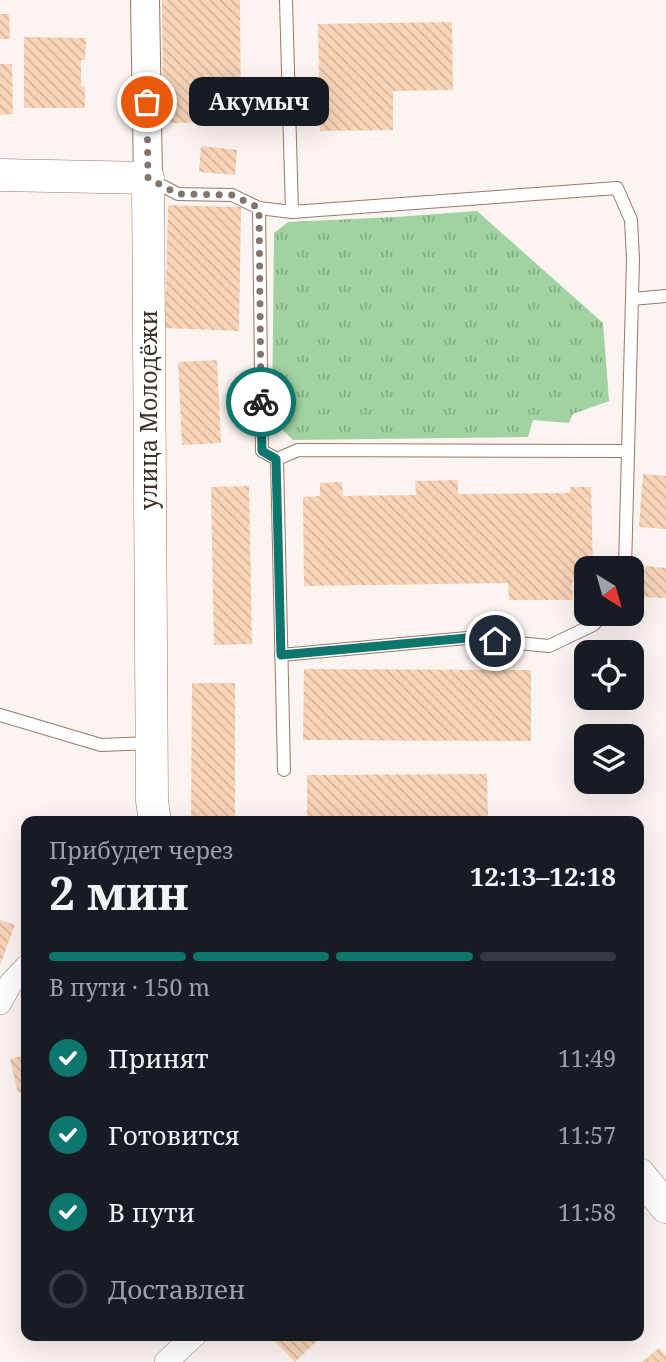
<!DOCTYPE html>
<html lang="ru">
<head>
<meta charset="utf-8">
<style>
  body { margin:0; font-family:"Noto Serif",serif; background:#20242c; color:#f1f3f6; height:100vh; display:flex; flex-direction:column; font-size:26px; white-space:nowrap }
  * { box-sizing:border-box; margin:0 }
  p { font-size:23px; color:#9ea1a6 }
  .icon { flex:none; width:38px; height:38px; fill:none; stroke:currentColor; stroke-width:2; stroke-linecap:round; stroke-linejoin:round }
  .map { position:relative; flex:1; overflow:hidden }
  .drawer { position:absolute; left:21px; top:816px; width:623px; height:525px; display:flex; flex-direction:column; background:#171b24; border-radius:14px; box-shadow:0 7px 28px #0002 }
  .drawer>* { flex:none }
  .needle { width:46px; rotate:143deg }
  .tools { position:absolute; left:574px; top:556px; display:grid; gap:14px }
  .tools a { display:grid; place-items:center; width:70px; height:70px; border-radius:14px; background:#171b24; box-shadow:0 7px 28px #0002; font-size:35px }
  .pin { position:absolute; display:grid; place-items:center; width:60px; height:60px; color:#fff; margin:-30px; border:4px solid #fff; border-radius:50%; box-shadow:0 2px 7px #0007 }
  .courier { position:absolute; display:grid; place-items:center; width:70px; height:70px; margin:-35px; border:5px solid #0f766e; border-radius:50%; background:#fff; color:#222; box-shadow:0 2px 9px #0007 }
  .bubble { position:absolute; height:49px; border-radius:14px; background:#171b24; box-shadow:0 7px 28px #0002; font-size:23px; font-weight:700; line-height:49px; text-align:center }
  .head em { font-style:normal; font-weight:700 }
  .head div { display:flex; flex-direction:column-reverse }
  .head { display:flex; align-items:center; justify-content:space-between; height:119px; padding:0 28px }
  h1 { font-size:46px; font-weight:700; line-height:52px }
  .bar { display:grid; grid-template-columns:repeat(4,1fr); gap:10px 7px; align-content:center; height:84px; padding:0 28px }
  .bar i { height:9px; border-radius:5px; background:#363941 }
  .bar .selected { background:#0f766e }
  .bar p { grid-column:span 4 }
  ol { padding:0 28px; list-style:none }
  li { display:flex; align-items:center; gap:21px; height:77px }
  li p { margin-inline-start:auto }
  li .icon { padding:7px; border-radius:50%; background:#0f766e; color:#fff; stroke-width:4 }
  li:last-child { color:#9ea1a6 }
  li i { width:38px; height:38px; border:4px solid #363941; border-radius:50% }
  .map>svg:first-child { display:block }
</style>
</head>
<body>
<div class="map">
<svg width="666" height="1362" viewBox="0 0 666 1362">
  <defs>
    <pattern id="grass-tufts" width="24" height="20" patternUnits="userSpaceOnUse" patternTransform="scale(1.75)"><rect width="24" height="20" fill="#a1d2a1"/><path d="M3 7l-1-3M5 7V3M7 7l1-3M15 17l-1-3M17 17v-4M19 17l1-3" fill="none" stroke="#85ab83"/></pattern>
    <pattern id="building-back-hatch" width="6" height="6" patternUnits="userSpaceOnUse" patternTransform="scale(1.75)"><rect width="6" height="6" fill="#f8d4b8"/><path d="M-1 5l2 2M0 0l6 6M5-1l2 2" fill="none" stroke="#d6b69e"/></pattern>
  </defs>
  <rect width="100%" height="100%" fill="#fbf4f0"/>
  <path fill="url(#grass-tufts)" d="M 477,211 L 603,323 L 609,401 L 573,414 L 569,423 L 533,420 L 528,437 L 293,440 L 272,420 L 274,233 L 288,222 L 396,217 Z"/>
  <g fill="url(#building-back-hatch)">
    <path d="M 162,0 L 240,0 L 241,122 L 163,123 Z"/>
    <path d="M 0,14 L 9,14 L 10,39 L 0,39 Z"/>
    <path d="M 452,22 L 453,90 L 393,91 L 393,130 L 320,131 L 318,24 Z"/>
    <path d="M 24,37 L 86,38 L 85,60 L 81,60 L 81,86 L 85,86 L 85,108 L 24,108 Z"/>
    <path d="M 0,64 L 12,64 L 13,114 L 0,115 Z"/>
    <path d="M 201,146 L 237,150 L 235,175 L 199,172 Z"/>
    <path d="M 168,205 L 241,207 L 239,331 L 165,328 Z"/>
    <path d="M 217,360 L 221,443 L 182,445 L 178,362 Z"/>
    <path d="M 643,474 L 666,476 L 666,529 L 639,527 Z"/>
    <path d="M 458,480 L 458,494 L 570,493 L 570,487 L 591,487 L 593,569 L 586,569 L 586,582 L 572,582 L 573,600 L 509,600 L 508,583 L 304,586 L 303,497 L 320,496 L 320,483 L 342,482 L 343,496 L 416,495 L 415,481 Z"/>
    <path d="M 249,486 L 252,644 L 214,645 L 211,487 Z"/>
    <path d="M 645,566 L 666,568 L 666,598 L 643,597 Z"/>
    <path d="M 304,669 L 531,670 L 531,741 L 303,740 Z"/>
    <path d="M 192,683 L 235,683 L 235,816 L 191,816 Z"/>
    <path d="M 487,774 L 488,818 L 307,819 L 307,775 Z"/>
    <path d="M 0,920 L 15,925 L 0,965 Z"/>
    <path d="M 26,1055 L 26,1091 L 18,1093 L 10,1059 Z"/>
    <path d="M 275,1335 L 314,1335 L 318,1340 L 295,1362 L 272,1338 Z"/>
    <path d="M 659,1348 L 666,1356 L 666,1362 L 642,1362 Z"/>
  </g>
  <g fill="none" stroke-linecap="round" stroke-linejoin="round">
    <defs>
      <g id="service">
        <path d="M 286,0 L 292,212"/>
        <path d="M 151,180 L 178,194 L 232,195 L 259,208 L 262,451 L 277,459 L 284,770"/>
        <path d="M 259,208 L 292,212 L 617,188 L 631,220 L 633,259 L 625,569"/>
        <path d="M 632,299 L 666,296"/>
        <path d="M 277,459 L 298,450 L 627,451"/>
        <path d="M 281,655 L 467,638 L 549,646 L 593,625 L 604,614"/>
        <path d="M 0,715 L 101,745 L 151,743"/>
      </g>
      <g id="minor">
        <path d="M 0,1003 L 11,983 L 26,967"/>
        <path d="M 166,1362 L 195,1335"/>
      </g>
      <path id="tertiary" d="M 145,0 L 148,178"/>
      <g id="secondary">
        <path d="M 0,175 L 148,178 L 152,801 L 155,821"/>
        <path d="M 639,1174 L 666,1207"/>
      </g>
    </defs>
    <use href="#service" stroke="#99786b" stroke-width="14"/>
    <use href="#minor" stroke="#99786b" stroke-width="24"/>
    <use href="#tertiary" stroke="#99786b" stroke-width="30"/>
    <use href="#secondary" stroke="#99786b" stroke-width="33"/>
    <use href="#service" stroke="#fff" stroke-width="12"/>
    <use href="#minor" stroke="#fff" stroke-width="23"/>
    <use href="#tertiary" stroke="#fff" stroke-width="28"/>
    <use href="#secondary" stroke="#fff" stroke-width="32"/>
  </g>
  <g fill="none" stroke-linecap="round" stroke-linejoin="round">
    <path stroke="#80756f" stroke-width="7" stroke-dasharray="0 12.6" d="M 147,102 L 148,178 L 178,194 L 232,195 L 259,208 L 261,402"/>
    <path stroke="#0f766e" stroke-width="9" d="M 261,402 L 262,451 L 276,459 L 281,655 L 467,638 L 495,641"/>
  </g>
  <g text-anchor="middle" stroke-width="5" stroke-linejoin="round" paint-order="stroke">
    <g font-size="23" fill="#3e302a" stroke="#fff">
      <text transform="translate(149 410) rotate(-90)" y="8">улица Молодёжи</text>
    </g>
  </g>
</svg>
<div class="tools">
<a><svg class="needle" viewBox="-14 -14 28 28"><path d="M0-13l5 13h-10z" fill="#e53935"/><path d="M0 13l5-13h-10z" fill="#9ea1a6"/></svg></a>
<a><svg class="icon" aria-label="locate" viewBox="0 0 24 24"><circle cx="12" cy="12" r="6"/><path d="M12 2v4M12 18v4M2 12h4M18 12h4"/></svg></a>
<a><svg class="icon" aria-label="layers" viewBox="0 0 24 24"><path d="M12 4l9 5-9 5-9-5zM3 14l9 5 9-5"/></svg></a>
</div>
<div class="pin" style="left:147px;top:102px;background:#ea580c"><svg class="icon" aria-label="bag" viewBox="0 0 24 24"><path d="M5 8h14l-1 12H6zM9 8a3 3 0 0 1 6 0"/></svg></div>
<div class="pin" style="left:495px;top:641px;background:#1f2937"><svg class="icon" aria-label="home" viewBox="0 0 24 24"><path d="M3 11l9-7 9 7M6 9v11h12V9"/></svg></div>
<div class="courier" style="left:261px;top:402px"><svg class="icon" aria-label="bike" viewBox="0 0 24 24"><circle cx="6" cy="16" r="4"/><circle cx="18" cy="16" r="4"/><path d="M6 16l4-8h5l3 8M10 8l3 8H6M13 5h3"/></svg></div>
<div class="bubble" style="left:189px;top:77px;width:140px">Акумыч</div>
<section class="drawer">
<div class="head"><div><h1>2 мин</h1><p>Прибудет через</p></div><em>12:13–12:18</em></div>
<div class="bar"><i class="selected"></i><i class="selected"></i><i class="selected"></i><i></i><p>В пути · 150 m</p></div>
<ol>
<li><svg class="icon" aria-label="check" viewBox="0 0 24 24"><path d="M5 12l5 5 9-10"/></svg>Принят<p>11:49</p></li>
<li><svg class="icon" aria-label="check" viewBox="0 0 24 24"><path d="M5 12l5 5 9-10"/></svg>Готовится<p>11:57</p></li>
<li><svg class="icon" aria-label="check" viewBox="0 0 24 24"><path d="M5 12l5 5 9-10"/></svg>В пути<p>11:58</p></li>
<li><i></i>Доставлен</li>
</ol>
</section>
</div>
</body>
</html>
